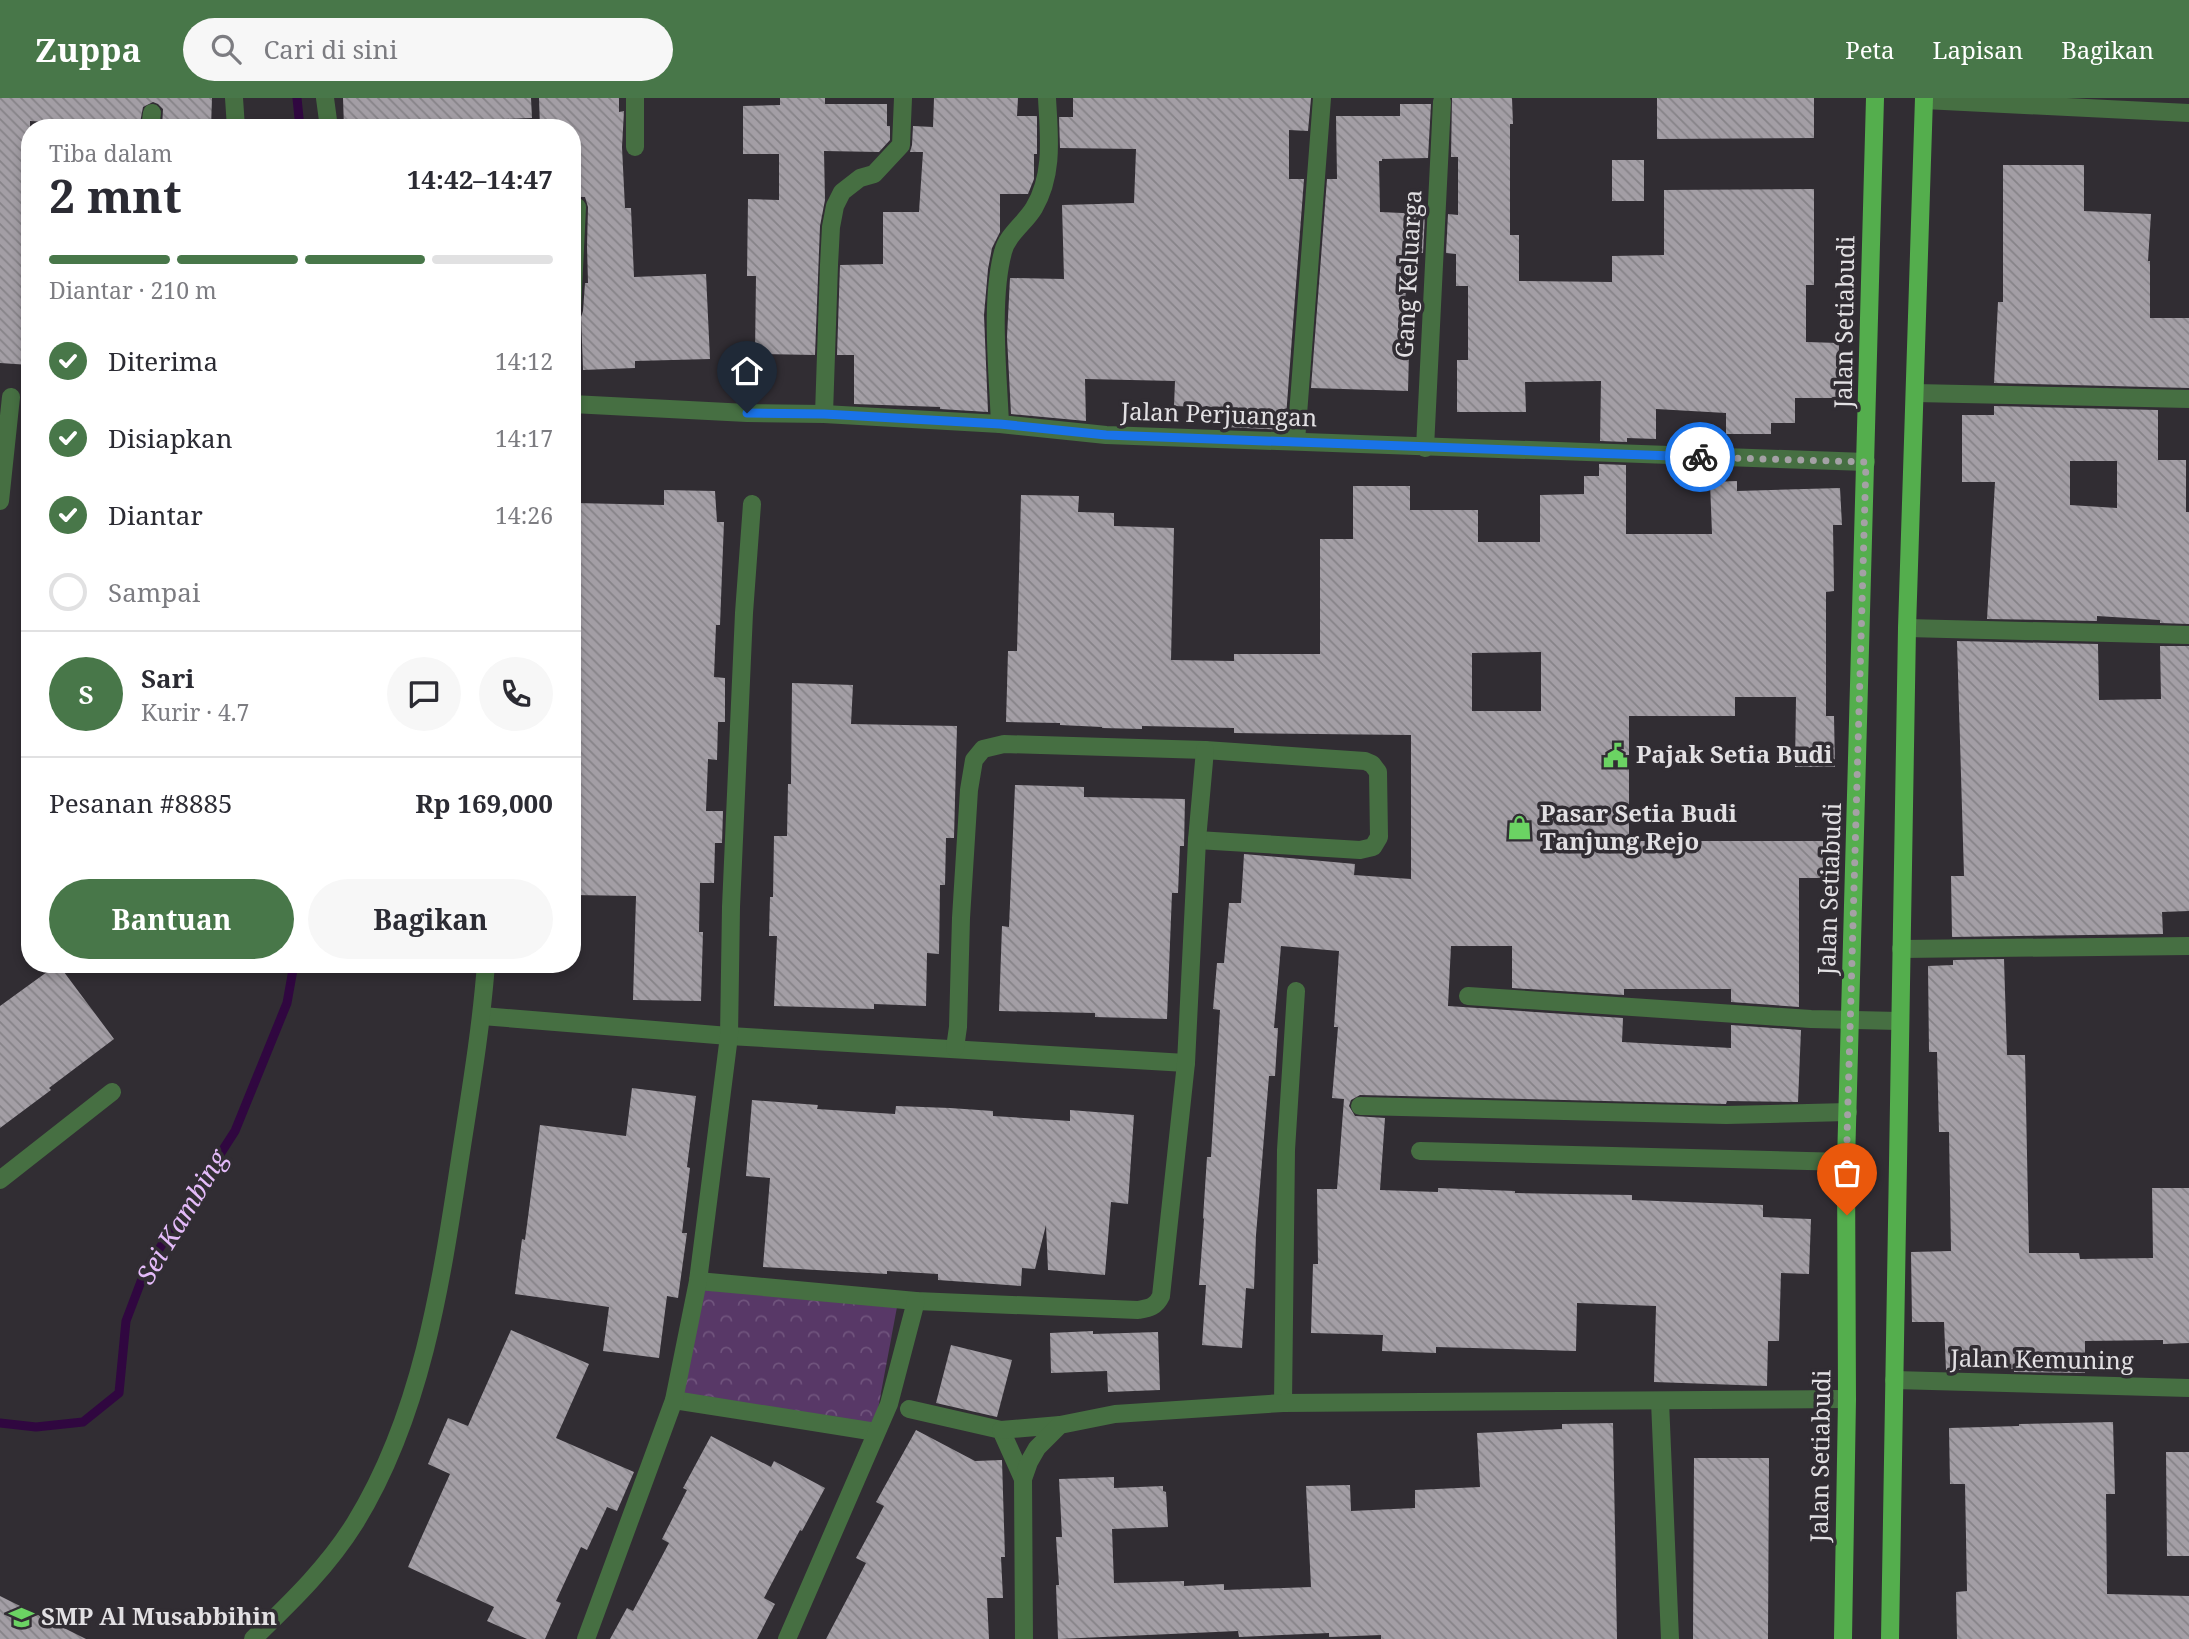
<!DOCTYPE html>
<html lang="id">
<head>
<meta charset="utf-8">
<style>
  body { margin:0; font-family:"Noto Serif",serif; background:#f7f7f7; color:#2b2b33; height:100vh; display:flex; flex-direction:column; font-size:26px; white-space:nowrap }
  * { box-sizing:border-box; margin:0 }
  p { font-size:23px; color:#7c7c81 }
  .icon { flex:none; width:38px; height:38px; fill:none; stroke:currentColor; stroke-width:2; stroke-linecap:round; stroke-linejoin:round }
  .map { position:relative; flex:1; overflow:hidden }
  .drawer { position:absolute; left:21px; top:21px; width:560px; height:854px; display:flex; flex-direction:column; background:#fff; border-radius:28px; box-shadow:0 4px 10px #0003 }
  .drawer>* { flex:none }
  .pin { position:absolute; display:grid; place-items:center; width:60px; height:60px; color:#fff; margin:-72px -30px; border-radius:50% 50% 50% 0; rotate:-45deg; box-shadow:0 0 7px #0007 }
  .pin .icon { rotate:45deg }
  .courier { position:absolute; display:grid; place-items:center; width:70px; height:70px; margin:-35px; border:5px solid #1a73e8; border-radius:50%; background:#fff; color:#222; box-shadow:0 2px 9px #0007 }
  .overview em { font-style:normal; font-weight:700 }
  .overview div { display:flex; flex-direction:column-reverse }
  .overview { display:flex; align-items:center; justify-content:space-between; height:119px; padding:0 28px }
  h1 { font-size:46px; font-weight:700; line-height:52px }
  .bar { display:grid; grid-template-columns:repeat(4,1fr); gap:10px 7px; align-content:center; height:84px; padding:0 28px }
  .bar i { height:9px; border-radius:5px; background:#e1e1e2 }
  .bar .active { background:#487749 }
  .bar p { grid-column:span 4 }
  .line { display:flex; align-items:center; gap:18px; padding:0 28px; border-top:2px solid #e1e1e2 }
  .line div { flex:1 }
  .round { display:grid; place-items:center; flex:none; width:74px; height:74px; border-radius:37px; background:#f7f7f7 }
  ol { padding:0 28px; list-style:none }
  li { display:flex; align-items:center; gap:21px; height:77px }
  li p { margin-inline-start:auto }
  li .icon { padding:7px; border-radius:50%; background:#487749; color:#fff; stroke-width:4 }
  li:last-child { color:#7c7c81 }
  li i { width:38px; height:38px; border:4px solid #e1e1e2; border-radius:50% }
  .primary-button { display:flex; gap:14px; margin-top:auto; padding:14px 28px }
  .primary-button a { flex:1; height:80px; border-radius:42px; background:#487749; color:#fff; font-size:28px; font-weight:700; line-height:80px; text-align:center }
  .primary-button a+a { background:#f7f7f7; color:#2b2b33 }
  header { display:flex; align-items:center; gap:42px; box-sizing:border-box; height:98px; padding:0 35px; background:#487749; color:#fff }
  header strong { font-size:33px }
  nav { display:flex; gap:38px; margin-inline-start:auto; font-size:24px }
  .search { width:490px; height:63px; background:#f7f7f7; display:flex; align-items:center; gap:18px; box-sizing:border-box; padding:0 24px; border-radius:38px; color:#7c7c81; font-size:26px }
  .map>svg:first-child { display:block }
</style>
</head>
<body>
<header>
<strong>Zuppa</strong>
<div class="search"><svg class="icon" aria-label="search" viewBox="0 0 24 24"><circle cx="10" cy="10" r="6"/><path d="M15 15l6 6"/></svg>Cari di sini</div>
<nav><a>Peta</a><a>Lapisan</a><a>Bagikan</a></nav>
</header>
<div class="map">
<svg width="2189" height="1541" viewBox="0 0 2189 1541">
  <defs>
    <pattern id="park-crowns" width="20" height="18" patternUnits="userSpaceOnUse" patternTransform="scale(1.75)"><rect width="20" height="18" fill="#583867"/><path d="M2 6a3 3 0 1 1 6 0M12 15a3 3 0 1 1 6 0" fill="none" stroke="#70547d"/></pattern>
    <pattern id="building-back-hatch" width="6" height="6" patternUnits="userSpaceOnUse" patternTransform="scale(1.75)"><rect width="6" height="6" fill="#a39ea5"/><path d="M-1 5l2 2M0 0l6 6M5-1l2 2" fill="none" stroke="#868388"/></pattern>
  </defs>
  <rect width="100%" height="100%" fill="#312d33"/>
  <path fill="url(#park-crowns)" d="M 699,1190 L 897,1209 L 875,1327 L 681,1302 Z"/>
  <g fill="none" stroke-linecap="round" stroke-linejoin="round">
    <g stroke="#300740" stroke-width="9">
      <path d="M 297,0 L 300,30"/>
      <path d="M 0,1325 L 36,1329 L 83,1324 L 119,1295 L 126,1223 L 145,1173 L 235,1033 L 287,905 L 294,866"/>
    </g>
  </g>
  <g fill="url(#building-back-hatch)" fill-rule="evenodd">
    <path d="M 0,0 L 212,0 L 211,30 L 162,30 L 163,11 L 158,6 L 153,4 L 143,9 L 139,30 L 82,30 L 83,26 L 30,23 L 30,267 L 0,265 Z"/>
    <path d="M 343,0 L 531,0 L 532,20 L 380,26 L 380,30 L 344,30 Z"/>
    <path d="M 539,0 L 619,0 L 619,14 L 624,13 L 622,49 L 625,110 L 631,110 L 634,179 L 706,176 L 710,261 L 635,263 L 635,270 L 583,272 L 581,219 L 583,213 L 585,185 L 588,185 L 587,148 L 588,109 L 585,99 L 572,99 L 572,30 L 540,30 Z"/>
    <path d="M 780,0 L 825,0 L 825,6 L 887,6 L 887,28 L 890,28 L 890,42 L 879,54 L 824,53 L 825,102 L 820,128 L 815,257 L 755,256 L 756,178 L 747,178 L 748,101 L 779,102 L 779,56 L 743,56 L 743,8 L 780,7 Z"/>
    <path d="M 934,0 L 1018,0 L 1017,18 L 1037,18 L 1037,56 L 1034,56 L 1034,81 L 1028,96 L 1000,96 L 1000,134 L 992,150 L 988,171 L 984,217 L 988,314 L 940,311 L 940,309 L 854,306 L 854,257 L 837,257 L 840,167 L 883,166 L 883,114 L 919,114 L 923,54 L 910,54 L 912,47 L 913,28 L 933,29 Z"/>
    <path d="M 1073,0 L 1311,0 L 1308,33 L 1289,32 L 1289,81 L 1304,81 L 1285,332 L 1224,329 L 1225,310 L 1174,308 L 1175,283 L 1085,281 L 1086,323 L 1011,316 L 1007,239 L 1010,180 L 1064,181 L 1062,107 L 1134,105 L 1136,51 L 1060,50 L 1059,19 L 1073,19 Z"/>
    <path d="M 1452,0 L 1512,0 L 1513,26 L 1510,26 L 1510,137 L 1519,137 L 1519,183 L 1612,184 L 1612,158 L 1664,157 L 1664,92 L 1814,91 L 1814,187 L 1806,187 L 1806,244 L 1839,245 L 1838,300 L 1795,300 L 1795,325 L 1771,325 L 1771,336 L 1726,336 L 1726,315 L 1656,311 L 1656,341 L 1627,340 L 1627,344 L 1600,343 L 1601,283 L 1525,284 L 1526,314 L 1457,314 L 1457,262 L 1468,262 L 1468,188 L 1456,188 L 1456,156 L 1446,155 L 1448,116 L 1458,117 L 1458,59 L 1451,59 Z"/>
    <path d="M 1657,0 L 1814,0 L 1814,40 L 1657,41 Z"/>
    <path d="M 1400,6 L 1431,6 L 1428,60 L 1382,61 L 1382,63 L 1379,63 L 1380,114 L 1425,116 L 1423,155 L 1409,154 L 1404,216 L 1410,216 L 1408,293 L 1311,290 L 1327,81 L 1337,81 L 1336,18 L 1400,18 Z"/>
    <rect x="1612" y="62" width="32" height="41"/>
    <path d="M 2003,67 L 2084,67 L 2084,113 L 2151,116 L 2148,163 L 2150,163 L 2150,220 L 2189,220 L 2189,290 L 1994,285 L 1998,204 L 2003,204 Z"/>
    <path d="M 1994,308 L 2158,312 L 2158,362 L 2186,362 L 2186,414 L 2189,414 L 2189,526 L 2160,525 L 2160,522 L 2097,518 L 2097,523 L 1987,521 L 1995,384 L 1962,384 L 1962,317 L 1994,317 ZM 2070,363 L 2117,363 L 2117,410 L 2070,407 Z"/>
    <path d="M 1599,366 L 1626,367 L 1626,436 L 1712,436 L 1710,384 L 1737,383 L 1737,393 L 1840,390 L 1842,427 L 1833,427 L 1834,493 L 1826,494 L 1826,618 L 1834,618 L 1835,669 L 1795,669 L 1796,599 L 1735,599 L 1735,618 L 1629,618 L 1629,743 L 1823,743 L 1823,780 L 1799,780 L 1799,909 L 1731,904 L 1731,891 L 1624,891 L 1624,897 L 1512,890 L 1512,848 L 1451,848 L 1448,908 L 1623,920 L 1622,944 L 1731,950 L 1731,927 L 1801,932 L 1798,1004 L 1727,1003 L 1726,1006 L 1360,997 L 1351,1002 L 1349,1008 L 1355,1018 L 1385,1020 L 1380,1092 L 1438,1094 L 1438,1090 L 1515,1093 L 1515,1095 L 1632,1097 L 1632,1102 L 1763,1107 L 1763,1119 L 1811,1121 L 1809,1176 L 1781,1175 L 1779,1243 L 1768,1243 L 1767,1288 L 1654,1284 L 1656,1208 L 1577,1205 L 1576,1253 L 1436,1249 L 1436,1255 L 1382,1253 L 1383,1237 L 1311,1235 L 1313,1166 L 1318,1166 L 1317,1091 L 1337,1091 L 1344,1001 L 1332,1000 L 1338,929 L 1334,929 L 1339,853 L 1281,848 L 1274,930 L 1278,930 L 1275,978 L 1269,978 L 1256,1137 L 1254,1191 L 1246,1190 L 1242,1250 L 1202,1247 L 1206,1187 L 1199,1187 L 1204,1121 L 1203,1120 L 1207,1059 L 1211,1059 L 1220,912 L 1213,911 L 1217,865 L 1224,865 L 1229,805 L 1241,805 L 1244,756 L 1355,766 L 1354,777 L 1411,781 L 1411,637 L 1234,635 L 1234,630 L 1142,628 L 1142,631 L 1102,630 L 1102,629 L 1060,627 L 1060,625 L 1006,624 L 1008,553 L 1017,553 L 1021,397 L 1079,398 L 1078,414 L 1114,415 L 1114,428 L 1174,430 L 1171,562 L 1234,563 L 1234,556 L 1320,556 L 1320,441 L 1353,441 L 1353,388 L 1410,388 L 1410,412 L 1478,412 L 1478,444 L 1540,444 L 1540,397 L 1584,396 L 1584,378 L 1599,378 ZM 1541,554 L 1541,613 L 1472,613 L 1472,555 Z"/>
    <path d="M 664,392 L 715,393 L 717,424 L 724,424 L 720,527 L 716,527 L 714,579 L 725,580 L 725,624 L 718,624 L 717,662 L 708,661 L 706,713 L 723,713 L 722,745 L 715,745 L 714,785 L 700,785 L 699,834 L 703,834 L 701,903 L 633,902 L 636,798 L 572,797 L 572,640 L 575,575 L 572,495 L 576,405 L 664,407 Z"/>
    <path d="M 1957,543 L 2098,546 L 2099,602 L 2161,601 L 2160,548 L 2189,548 L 2189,813 L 2162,814 L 2163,836 L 1952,839 L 1951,778 L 1964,778 Z"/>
    <path d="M 792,585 L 853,587 L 851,626 L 957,628 L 954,740 L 946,740 L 945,787 L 940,787 L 939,856 L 927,855 L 926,908 L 874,906 L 874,911 L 774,908 L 777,838 L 769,838 L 770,799 L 773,799 L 774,738 L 787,738 L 788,686 L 791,686 Z"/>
    <path d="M 1015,687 L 1084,689 L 1084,699 L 1185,701 L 1184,748 L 1180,748 L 1178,795 L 1172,795 L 1167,921 L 1095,919 L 1095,915 L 999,913 L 1002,828 L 1009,829 Z"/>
    <path d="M 2004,861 L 2007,957 L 2025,957 L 2029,1155 L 2079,1155 L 2080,1161 L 2153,1160 L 2152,1090 L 2189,1090 L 2189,1245 L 2163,1246 L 2163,1242 L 2085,1243 L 2085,1275 L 2014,1274 L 2014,1271 L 1946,1272 L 1944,1224 L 1912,1224 L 1911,1154 L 1951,1153 L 1949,1034 L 1939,1034 L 1937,954 L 1929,954 L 1928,868 L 1953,867 L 1953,862 Z"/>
    <path d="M 58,866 L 114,941 L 49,990 L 51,992 L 0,1030 L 0,908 Z"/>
    <path d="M 632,990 L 696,998 L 687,1069 L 690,1070 L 682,1135 L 687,1135 L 678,1200 L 667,1198 L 659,1260 L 603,1253 L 609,1209 L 515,1196 L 522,1141 L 525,1142 L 540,1027 L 626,1038 Z"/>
    <path d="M 752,1002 L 818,1007 L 817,1011 L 895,1016 L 896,1008 L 950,1010 L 993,1013 L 993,1018 L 1070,1023 L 1070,1012 L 1134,1017 L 1128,1106 L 1111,1104 L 1105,1177 L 1048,1172 L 1046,1127 L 1035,1171 L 1022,1170 L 1021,1188 L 938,1182 L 938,1176 L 887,1173 L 887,1176 L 763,1169 L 770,1080 L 746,1078 Z"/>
    <path d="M 511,1232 L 589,1266 L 556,1340 L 634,1374 L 617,1413 L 607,1409 L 587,1452 L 581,1449 L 556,1503 L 561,1505 L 545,1541 L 527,1541 L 487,1523 L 494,1509 L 408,1469 L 450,1376 L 428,1366 L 448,1320 L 468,1328 Z"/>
    <path d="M 1093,1233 L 1093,1236 L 1158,1234 L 1160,1292 L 1108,1294 L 1107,1273 L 1051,1275 L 1050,1235 Z"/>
    <path d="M 951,1247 L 1012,1262 L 997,1319 L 936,1305 Z"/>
    <path d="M 2113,1324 L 2115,1396 L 2106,1396 L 2107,1496 L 2189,1498 L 2189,1541 L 1957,1541 L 1956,1494 L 1967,1493 L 1965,1386 L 1950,1386 L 1949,1330 L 2019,1328 L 2019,1326 Z"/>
    <path d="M 1613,1325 L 1617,1541 L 1381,1541 L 1381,1537 L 1329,1539 L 1329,1535 L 1239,1539 L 1238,1533 L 1058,1541 L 1056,1487 L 1059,1487 L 1056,1439 L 1062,1439 L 1059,1381 L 1114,1379 L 1114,1390 L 1163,1388 L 1163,1393 L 1166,1394 L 1168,1429 L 1112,1431 L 1114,1485 L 1184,1483 L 1184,1488 L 1224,1486 L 1224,1492 L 1311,1489 L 1306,1388 L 1350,1387 L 1351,1413 L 1415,1410 L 1415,1392 L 1480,1389 L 1477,1335 L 1562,1331 L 1562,1326 Z"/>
    <path d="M 916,1332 L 975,1363 L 1002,1362 L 1005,1459 L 1001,1459 L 1003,1500 L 987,1500 L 989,1541 L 826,1541 L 866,1465 L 856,1460 L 884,1408 L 876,1404 Z"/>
    <path d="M 711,1338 L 771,1369 L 774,1363 L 825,1390 L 802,1433 L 800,1432 L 764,1500 L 775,1506 L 757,1541 L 610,1541 L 627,1510 L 633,1513 L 669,1445 L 662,1441 L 687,1392 L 683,1390 Z"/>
    <path d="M 2166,1354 L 2189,1354 L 2189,1458 L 2167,1458 Z"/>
    <path d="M 1694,1360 L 1769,1360 L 1768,1541 L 1693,1541 Z"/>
    <path d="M 0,1498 L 86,1541 L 0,1541 Z"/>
  </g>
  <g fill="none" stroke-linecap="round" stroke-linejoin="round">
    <g stroke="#466f42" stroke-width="18">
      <path d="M 234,0 L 236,30"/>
      <path d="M 325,0 L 329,30"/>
      <path d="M 1924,2 L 2189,15"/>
      <path d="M 150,30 L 152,15"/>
      <path d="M 635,49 L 635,0"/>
      <path d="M 572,212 L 577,109"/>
      <path d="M 1915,295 L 2189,301"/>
      <path d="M 572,306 L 747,315 L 824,316 L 1000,326 L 1106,337 L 1866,364"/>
      <path d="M 824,316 L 829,167 L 831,129 L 835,108 L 842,94 L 860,80 L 874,76 L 901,47 L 903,0"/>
      <path d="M 1000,326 C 998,275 990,203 1003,154 C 1007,137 1025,125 1034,110 C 1054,76 1049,38 1047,0"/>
      <path d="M 1296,343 L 1322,0"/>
      <path d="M 1425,350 L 1442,4"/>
      <path d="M 0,403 L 11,299"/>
      <path d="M 1907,530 L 2189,537"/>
      <path d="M 1901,851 L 2189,848"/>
      <path d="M 1468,898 L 1811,921 L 1899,923"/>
      <path d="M 482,918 L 729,938 L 1186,965"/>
      <path d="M 955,950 L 958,929 L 961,820 L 969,692 L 974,662 L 983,651 L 1004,646 L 1205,652 L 1365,663 L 1372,666 L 1378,674 L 1379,739 L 1373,749 L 1360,752 L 1197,742"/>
      <path d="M 1360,1008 L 1726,1017 L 1848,1014"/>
      <path d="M 1420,1053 L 1846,1064"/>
      <path d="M 0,1082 L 112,994"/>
      <path d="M 698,1183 L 916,1203 L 1138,1212 C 1149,1210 1156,1209 1161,1198 L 1186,965 L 1197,742 L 1205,652"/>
      <path d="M 1894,1282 L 2189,1290"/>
      <path d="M 674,1302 L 876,1334"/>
      <path d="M 1660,1303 L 1670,1541"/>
      <path d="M 1283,1305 L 1286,1052 L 1296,893"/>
      <path d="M 909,1311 L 1001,1332 L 1023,1381"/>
      <path d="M 1001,1332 L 1060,1327"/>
      <path d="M 253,1541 C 290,1505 327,1470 355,1425 C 422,1316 441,1186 460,1061 C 470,996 481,932 486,866"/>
      <path d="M 586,1541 L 674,1302 L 698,1183 L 729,938 L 731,809 L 744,515 L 752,406"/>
      <path d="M 787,1541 L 889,1306 L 916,1203"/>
      <path d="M 1024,1541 L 1023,1381 L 1029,1364 L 1037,1350 L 1060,1327 L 1115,1316 L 1283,1305 L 1847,1301"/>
    </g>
    <g stroke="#54ae4d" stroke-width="18">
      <path d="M 1843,1541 L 1847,1301 L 1846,1064 L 1875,0"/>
      <path d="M 1890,1541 L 1907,530 L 1924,0"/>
    </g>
  </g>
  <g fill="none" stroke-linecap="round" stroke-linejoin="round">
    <path stroke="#a4a1a5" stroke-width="7" stroke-dasharray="0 12.6" d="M 1700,359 L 1866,364 L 1847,1039 L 1847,1117"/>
    <path stroke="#1a73e8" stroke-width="9" d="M 747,315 L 824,316 L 1000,326 L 1106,337 L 1700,359"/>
  </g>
  <defs>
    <symbol id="civic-bare" viewBox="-9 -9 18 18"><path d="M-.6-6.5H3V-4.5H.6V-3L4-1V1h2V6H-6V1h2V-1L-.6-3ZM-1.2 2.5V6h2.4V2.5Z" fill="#6bd363" stroke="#312d33" stroke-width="2.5" paint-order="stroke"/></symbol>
    <symbol id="shop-bare" viewBox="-9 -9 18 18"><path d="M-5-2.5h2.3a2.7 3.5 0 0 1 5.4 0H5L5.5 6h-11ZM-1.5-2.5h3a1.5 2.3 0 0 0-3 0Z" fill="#6bd363" stroke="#312d33" stroke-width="2.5" paint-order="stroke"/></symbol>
    <symbol id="school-bare" viewBox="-9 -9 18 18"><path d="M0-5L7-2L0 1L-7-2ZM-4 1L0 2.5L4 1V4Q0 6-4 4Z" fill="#6bd363" stroke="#312d33" stroke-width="2.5" paint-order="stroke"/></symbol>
  </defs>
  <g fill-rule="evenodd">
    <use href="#civic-bare" x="1598" y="640" width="35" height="35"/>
    <use href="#shop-bare" x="1502" y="712" width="35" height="35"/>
    <use href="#school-bare" x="4" y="1502" width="35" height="35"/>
  </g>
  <g text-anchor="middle" stroke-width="7" stroke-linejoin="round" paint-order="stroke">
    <g font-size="24" fill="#e2e0e3" stroke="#312d33">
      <text transform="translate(1409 176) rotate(-87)" y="8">Gang Keluarga</text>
      <text transform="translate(1845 224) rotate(-89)" y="8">Jalan Setiabudi</text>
      <text transform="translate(1219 317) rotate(2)" y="8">Jalan Perjuangan</text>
      <text transform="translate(1830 791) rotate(-88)" y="8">Jalan Setiabudi</text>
      <text transform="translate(2042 1262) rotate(1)" y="8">Jalan Kemuning</text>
      <text transform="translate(1821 1358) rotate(-89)" y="8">Jalan Setiabudi</text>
    </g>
    <g font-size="24" font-weight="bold" fill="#e2e0e3" stroke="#312d33" text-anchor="start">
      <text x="1636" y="665">Pajak Setia Budi</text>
      <text x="1540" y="724">Pasar Setia Budi<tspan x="1540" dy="28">Tanjung Rejo</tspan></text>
      <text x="41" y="1527">SMP Al Musabbihin</text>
    </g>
    <g font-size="26" font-style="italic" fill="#e4bbf9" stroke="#312d33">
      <text transform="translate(182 1119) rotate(-59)" y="9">Sei Kambing</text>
    </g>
  </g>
</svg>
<div class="pin" style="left:1847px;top:1117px;background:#ea580c"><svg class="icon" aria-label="bag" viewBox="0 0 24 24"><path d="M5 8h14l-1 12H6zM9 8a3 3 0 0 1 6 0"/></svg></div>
<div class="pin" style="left:747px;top:315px;background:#1f2937"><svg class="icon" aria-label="home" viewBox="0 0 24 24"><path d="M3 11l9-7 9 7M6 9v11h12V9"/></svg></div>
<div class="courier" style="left:1700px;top:359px"><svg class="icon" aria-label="bike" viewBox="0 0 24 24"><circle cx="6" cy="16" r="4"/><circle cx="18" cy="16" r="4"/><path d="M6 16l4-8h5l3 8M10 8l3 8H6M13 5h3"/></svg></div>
<section class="drawer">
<div class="overview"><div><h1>2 mnt</h1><p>Tiba dalam</p></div><em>14:42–14:47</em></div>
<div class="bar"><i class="active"></i><i class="active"></i><i class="active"></i><i></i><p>Diantar · 210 m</p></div>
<ol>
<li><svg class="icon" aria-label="check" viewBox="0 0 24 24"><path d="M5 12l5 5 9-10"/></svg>Diterima<p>14:12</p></li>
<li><svg class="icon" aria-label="check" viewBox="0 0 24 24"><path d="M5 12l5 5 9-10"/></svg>Disiapkan<p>14:17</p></li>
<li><svg class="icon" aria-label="check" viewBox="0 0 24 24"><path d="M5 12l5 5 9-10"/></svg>Diantar<p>14:26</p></li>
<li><i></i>Sampai</li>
</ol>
<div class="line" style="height:126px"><b class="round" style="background:#487749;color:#fff">S</b><div><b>Sari</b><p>Kurir · 4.7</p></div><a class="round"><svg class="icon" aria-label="chat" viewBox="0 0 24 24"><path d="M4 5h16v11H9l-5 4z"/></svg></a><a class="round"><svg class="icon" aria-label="phone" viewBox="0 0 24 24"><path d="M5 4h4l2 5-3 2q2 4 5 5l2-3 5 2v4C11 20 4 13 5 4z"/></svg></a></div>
<div class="line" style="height:91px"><div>Pesanan #8885</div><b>Rp 169,000</b></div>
<div class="primary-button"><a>Bantuan</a><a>Bagikan</a></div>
</section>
</div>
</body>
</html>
